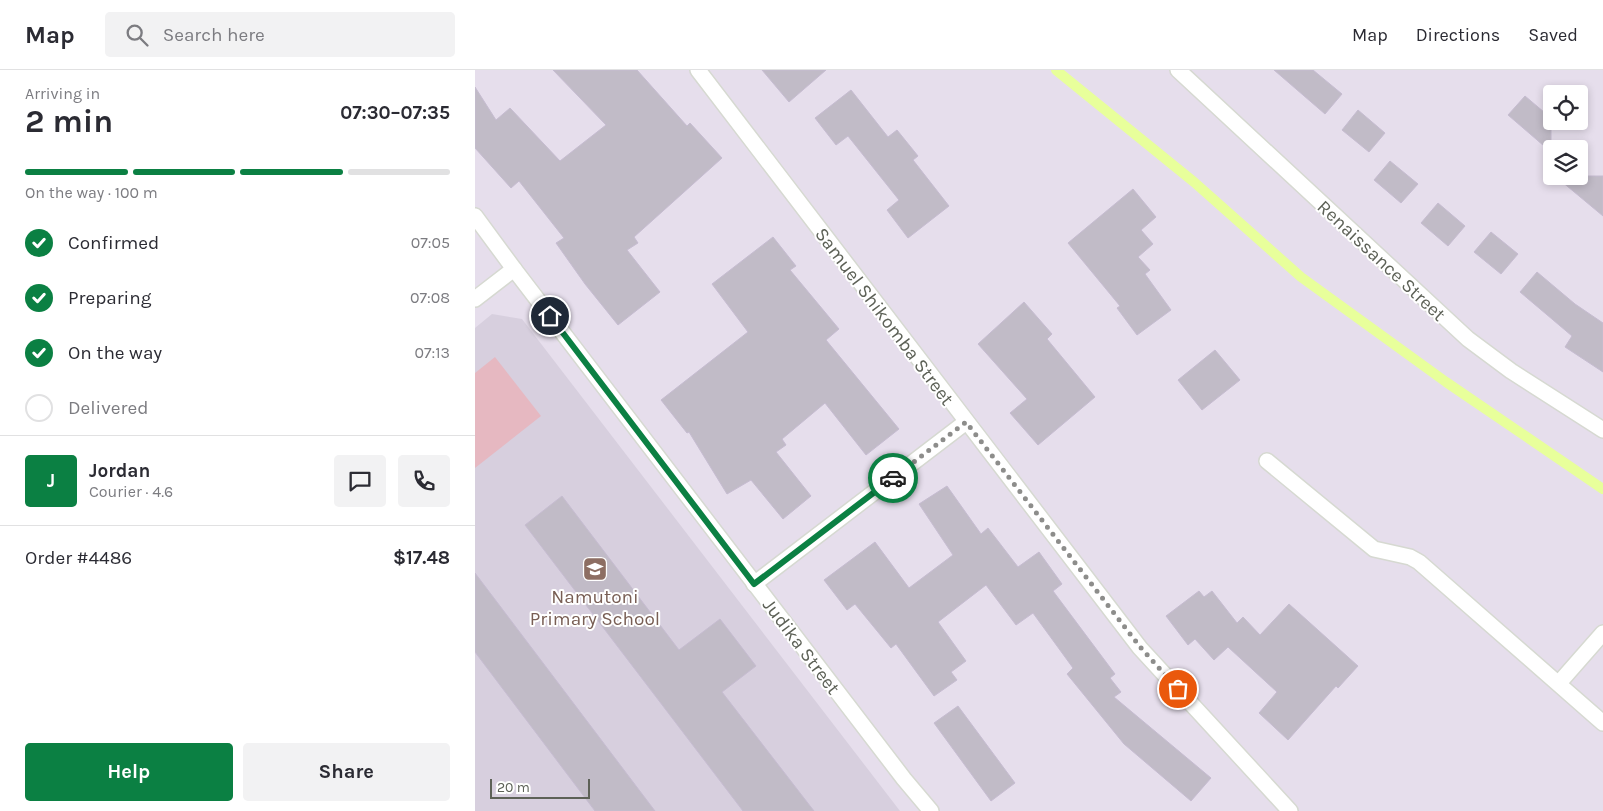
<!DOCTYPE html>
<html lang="en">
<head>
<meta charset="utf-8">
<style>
  body { margin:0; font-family:Karla,sans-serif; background:#f2f2f3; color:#2b2b33; height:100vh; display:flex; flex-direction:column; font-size:19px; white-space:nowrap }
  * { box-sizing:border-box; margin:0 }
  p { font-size:16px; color:#7c7c81 }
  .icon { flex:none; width:28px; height:28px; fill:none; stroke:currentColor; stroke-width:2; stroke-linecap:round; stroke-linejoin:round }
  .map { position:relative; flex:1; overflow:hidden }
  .side { display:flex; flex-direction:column; background:#fff; width:475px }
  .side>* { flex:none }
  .tools { position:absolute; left:1068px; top:15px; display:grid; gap:10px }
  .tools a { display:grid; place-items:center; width:45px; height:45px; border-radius:5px; background:#fff; box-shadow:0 2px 8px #0003; font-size:25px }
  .scale { position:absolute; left:15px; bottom:12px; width:100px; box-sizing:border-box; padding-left:5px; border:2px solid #5d6157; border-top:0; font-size:14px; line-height:18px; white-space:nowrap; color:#5d6157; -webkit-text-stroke:4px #fff; paint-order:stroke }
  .pin { position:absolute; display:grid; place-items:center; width:42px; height:42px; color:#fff; margin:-21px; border:2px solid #fff; border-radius:50%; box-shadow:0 1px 5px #0007 }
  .courier { position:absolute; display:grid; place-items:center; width:50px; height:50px; margin:-25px; border:4px solid #0b8043; border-radius:50%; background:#fff; color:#222; box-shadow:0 1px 6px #0007 }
  .headline em { font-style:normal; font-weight:700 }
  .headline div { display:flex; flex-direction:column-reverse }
  .headline { display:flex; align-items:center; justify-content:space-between; height:85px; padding:0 25px }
  h1 { font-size:32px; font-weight:700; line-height:38px }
  .bar { display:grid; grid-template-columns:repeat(4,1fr); gap:8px 5px; align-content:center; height:60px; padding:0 25px }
  .bar i { height:6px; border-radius:4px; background:#e1e1e2 }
  .bar .current { background:#0b8043 }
  .bar p { grid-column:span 4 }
  .line { display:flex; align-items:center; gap:12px; padding:0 25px; border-top:1px solid #e1e1e2 }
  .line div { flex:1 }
  .round { display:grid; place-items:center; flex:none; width:52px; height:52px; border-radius:5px; background:#f2f2f3 }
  ol { padding:0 25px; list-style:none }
  li { display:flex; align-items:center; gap:15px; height:55px }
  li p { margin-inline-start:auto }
  li .icon { padding:5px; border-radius:50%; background:#0b8043; color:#fff; stroke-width:4 }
  li:last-child { color:#7c7c81 }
  li i { width:28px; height:28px; border:2px solid #e1e1e2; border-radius:50% }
  .cta { display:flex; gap:10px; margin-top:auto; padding:10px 25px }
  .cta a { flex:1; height:58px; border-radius:5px; background:#0b8043; color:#fff; font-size:20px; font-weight:700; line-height:58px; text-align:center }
  .cta a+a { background:#f2f2f3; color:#2b2b33 }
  header { display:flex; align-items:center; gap:30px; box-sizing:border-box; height:70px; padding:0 25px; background:#fff; border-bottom:1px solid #e1e1e2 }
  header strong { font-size:24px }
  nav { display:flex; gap:28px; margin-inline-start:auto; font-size:18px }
  .search { width:350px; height:45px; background:#f2f2f3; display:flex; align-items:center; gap:12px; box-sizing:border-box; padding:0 18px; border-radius:5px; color:#7c7c81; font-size:19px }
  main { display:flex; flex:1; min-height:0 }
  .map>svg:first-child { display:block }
</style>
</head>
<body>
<header>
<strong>Map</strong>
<div class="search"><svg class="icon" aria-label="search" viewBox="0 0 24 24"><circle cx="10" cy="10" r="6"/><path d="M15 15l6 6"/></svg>Search here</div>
<nav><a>Map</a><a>Directions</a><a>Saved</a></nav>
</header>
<main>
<section class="side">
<div class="headline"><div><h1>2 min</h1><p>Arriving in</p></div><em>07:30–07:35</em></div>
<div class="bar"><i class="current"></i><i class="current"></i><i class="current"></i><i></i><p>On the way · 100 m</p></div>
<ol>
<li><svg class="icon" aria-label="check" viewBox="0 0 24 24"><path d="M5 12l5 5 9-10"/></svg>Confirmed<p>07:05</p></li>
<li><svg class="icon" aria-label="check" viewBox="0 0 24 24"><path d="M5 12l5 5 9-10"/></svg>Preparing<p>07:08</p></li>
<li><svg class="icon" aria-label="check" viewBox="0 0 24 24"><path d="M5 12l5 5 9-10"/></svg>On the way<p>07:13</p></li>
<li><i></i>Delivered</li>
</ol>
<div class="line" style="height:90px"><b class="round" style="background:#0b8043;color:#fff">J</b><div><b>Jordan</b><p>Courier · 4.6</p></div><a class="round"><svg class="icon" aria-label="chat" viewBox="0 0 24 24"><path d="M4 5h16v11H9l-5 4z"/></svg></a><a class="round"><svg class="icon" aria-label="phone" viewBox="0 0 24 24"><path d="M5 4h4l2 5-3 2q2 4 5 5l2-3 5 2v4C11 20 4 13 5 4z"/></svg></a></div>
<div class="line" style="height:65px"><div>Order #4486</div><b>$17.48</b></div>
<div class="cta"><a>Help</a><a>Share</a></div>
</section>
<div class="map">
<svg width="1128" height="741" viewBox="0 0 1128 741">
  <rect width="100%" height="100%" fill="#e6deec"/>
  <path fill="#d7cfde" d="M 17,244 L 47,249 L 425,741 L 0,741 L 0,258 Z"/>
  <path fill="#e6b8c1" d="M 20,287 L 66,346 L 0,398 L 0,303 Z"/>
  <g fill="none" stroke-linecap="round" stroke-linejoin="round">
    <path stroke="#e8ff9b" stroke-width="10" d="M 581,0 L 719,112 L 826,207 L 971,312 L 1128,419"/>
  </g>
  <g fill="#c1bbc7" stroke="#c6bcd1">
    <path d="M 78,0 L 162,0 L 212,56 L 215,53 L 247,88 L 159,167 L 163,173 L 152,180 L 185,222 L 143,255 L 110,214 L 81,173 L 89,168 L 44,111 L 36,118 L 0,78 L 0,17 L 21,50 L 35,38 L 85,91 L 131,55 Z"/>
    <path d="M 287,0 L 351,0 L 314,32 Z"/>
    <path d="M 799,0 L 838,0 L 867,24 L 850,44 Z"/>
    <path d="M 376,20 L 413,67 L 422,60 L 443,86 L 438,90 L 474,136 L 433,168 L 412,140 L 424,130 L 373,66 L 361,75 L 340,48 Z"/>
    <path d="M 1050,26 L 1076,48 L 1076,82 L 1033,45 Z"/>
    <path d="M 883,40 L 910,63 L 894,82 L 867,60 Z"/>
    <path d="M 915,91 L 943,114 L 926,133 L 899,110 Z"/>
    <path d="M 1080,106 L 1128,106 L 1128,146 Z"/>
    <path d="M 658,119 L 681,147 L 666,160 L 678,174 L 663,187 L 675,200 L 670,204 L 696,240 L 662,265 L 642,238 L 645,236 L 593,173 Z"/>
    <path d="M 963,133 L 990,156 L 973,176 L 946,153 Z"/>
    <path d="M 1016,162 L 1043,184 L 1026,204 L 999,182 Z"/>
    <path d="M 298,167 L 321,196 L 315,200 L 364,259 L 351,270 L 424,359 L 391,385 L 350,333 L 307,369 L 311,375 L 301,382 L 336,426 L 308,449 L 276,410 L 252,424 L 214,362 L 212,363 L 186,330 L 273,262 L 237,214 Z"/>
    <path d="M 1062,202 L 1100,234 L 1128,253 L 1128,302 L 1090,277 L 1097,266 L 1045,222 Z"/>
    <path d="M 549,232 L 577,264 L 572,269 L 620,327 L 563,375 L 535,343 L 552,329 L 503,274 Z"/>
    <path d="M 740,280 L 765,310 L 727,340 L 703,310 Z"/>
    <path d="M 472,416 L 506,464 L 513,458 L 543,497 L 564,482 L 587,514 L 578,521 L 640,604 L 635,608 L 646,622 L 639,627 L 736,708 L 716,731 L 649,674 L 592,604 L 598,598 L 558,543 L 541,555 L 511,515 L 463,552 L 491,591 L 476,602 L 482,610 L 459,626 L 421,574 L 416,578 L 380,534 L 372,540 L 349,510 L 400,472 L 434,518 L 478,485 L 444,434 Z"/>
    <path d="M 87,426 L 204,580 L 245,549 L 281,596 L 247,622 L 339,741 L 268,741 L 50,455 Z"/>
    <path d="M 0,503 L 180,741 L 120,741 L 0,582 Z"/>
    <path d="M 724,521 L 729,527 L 737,521 L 762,553 L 768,547 L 785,565 L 814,534 L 883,596 L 863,618 L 861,616 L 813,670 L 784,643 L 802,622 L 753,577 L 739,590 L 720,569 L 713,575 L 691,546 Z"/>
    <path d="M 483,636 L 540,713 L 516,731 L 459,653 Z"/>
  </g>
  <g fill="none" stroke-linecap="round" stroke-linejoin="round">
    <defs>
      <g id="lane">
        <path d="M 792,391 L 899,479 L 935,487 L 944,492 L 1128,653"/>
        <path d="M 1084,613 L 1128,563"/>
      </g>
      <g id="street">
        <path d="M 223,0 L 665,578 L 815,741"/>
        <path d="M 703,0 L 993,269 L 1036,301 L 1128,360"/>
        <path d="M 0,146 L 39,199 L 429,709 L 456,741"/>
        <path d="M 0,229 L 39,199"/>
        <path d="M 279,514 L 491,352"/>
      </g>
    </defs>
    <use href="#lane" stroke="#d6d9d1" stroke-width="18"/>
    <use href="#street" stroke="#d6d9d1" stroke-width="18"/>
    <use href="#lane" stroke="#fff" stroke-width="15"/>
    <use href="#street" stroke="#fff" stroke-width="15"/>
  </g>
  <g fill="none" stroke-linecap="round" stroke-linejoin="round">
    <path stroke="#8d8d8b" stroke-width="5" stroke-dasharray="0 9" d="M 418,408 L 491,352 L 666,578 L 703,619"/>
    <path stroke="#0b8043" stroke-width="6" d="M 75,246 L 279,514 L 418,408"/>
  </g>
  <defs>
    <symbol id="school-square" viewBox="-11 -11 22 22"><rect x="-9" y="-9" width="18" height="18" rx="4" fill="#8d6e63" stroke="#fff"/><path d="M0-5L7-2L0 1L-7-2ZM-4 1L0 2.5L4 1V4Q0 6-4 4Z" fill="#fff"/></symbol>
  </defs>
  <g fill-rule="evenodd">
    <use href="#school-square" x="106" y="485" width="28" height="28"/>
  </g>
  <g text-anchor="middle" stroke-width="4" stroke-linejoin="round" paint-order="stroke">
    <g font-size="19" fill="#5d6157" stroke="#fff">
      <text transform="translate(907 190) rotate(43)" y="7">Renaissance Street</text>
      <text transform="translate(410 246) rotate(53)" y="7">Samuel Shikomba Street</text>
      <text transform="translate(327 576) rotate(53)" y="7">Judika Street</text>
    </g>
    <g font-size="19" fill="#785e54" stroke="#fff">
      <text x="120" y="533">Namutoni<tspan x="120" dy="22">Primary School</tspan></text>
    </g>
  </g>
</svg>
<div class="tools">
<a><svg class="icon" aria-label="locate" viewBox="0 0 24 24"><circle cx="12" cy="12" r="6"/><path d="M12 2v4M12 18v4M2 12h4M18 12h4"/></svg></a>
<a><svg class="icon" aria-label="layers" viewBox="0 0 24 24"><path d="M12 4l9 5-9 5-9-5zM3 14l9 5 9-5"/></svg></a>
</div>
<div class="scale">20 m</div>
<div class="pin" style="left:703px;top:619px;background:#ea580c"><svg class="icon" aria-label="bag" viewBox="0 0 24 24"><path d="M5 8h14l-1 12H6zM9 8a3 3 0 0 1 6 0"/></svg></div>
<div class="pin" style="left:75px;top:246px;background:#1f2937"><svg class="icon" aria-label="home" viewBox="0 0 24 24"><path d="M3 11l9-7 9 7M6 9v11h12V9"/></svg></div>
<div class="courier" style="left:418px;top:408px"><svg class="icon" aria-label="car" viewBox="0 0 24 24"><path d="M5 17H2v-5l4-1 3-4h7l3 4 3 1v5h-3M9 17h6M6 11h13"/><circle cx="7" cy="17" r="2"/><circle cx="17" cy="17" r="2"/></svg></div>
</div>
</main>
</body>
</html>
